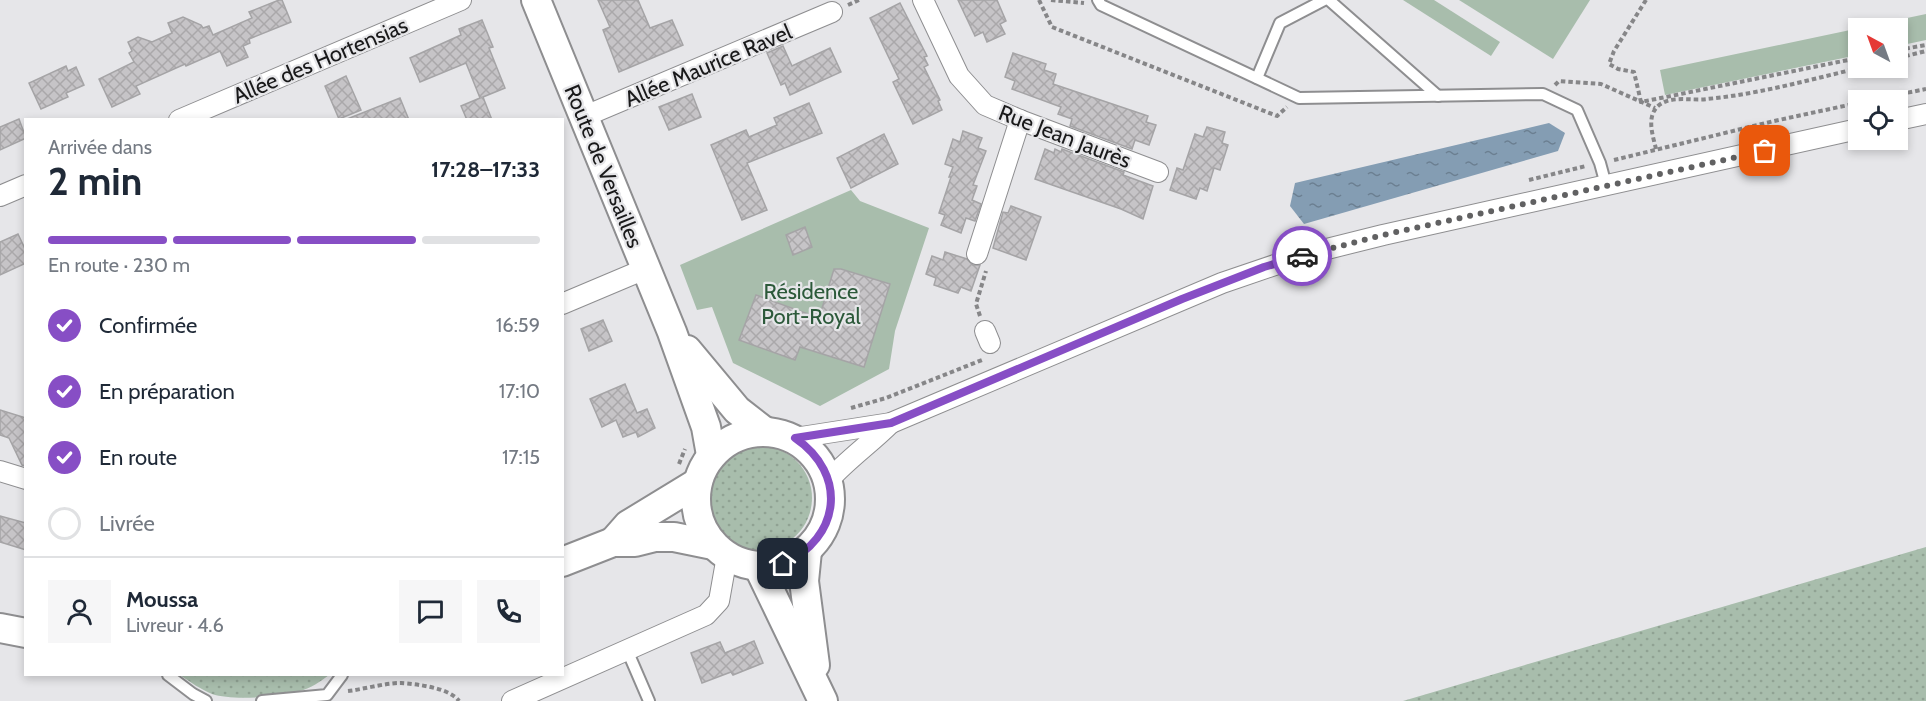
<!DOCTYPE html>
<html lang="fr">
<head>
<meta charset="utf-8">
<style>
  body { margin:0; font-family:Cabin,sans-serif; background:#f6f6f7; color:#1f2937; height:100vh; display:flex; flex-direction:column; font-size:22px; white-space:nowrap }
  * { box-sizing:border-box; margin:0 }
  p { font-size:20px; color:#747a83 }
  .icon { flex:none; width:33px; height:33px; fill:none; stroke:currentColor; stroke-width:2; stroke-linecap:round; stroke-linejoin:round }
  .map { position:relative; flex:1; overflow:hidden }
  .details { position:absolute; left:24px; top:118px; width:540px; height:558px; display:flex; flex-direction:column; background:#fff; border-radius:0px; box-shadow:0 3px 9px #0003 }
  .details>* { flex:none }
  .needle { width:39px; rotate:319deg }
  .buttons { position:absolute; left:1848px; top:18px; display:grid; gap:12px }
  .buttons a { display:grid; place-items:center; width:60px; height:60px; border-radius:0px; background:#fff; box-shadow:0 3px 9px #0003; font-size:30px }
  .pin { position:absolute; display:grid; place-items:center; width:51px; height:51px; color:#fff; margin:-26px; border-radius:12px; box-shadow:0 3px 9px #0006 }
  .courier { position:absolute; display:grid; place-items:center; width:60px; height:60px; margin:-30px; border:4px solid #874ec5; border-radius:50%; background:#fff; color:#222; box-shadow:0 2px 8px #0007 }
  .summary em { font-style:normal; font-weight:800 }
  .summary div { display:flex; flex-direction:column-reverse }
  .summary { display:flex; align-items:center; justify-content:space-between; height:102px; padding:0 24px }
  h1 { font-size:39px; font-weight:800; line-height:45px }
  .bar { display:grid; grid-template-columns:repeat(4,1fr); gap:9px 6px; align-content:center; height:72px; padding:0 24px }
  .bar i { height:8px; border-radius:4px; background:#e0e1e3 }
  .bar .selected { background:#874ec5 }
  .bar p { grid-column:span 4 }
  .line { display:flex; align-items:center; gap:15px; padding:0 24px; border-top:2px solid #e0e1e3 }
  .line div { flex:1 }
  .round { display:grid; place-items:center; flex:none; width:63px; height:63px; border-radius:0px; background:#f6f6f7 }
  ol { padding:0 24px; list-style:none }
  li { display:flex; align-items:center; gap:18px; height:66px }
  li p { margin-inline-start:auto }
  li .icon { padding:6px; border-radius:50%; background:#874ec5; color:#fff; stroke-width:4 }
  li:last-child { color:#747a83 }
  li i { width:33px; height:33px; border:3px solid #e0e1e3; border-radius:50% }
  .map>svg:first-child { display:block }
</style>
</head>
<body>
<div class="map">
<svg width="1926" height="701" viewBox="0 0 1926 701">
  <defs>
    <pattern id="grass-dots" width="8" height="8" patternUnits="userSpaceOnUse" patternTransform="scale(1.5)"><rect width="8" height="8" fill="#a8bdac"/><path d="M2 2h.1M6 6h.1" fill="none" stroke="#90a293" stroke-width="1.8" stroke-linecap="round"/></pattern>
    <pattern id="water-ripples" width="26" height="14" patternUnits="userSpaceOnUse" patternTransform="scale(1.5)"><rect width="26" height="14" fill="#849db3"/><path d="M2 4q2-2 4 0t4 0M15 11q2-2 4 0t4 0" fill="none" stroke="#6b7f91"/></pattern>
    <pattern id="building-cross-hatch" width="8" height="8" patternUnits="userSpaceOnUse" patternTransform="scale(1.5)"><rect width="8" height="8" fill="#c6c4c7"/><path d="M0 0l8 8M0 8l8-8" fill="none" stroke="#aaa8aa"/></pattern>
  </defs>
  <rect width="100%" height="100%" fill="#e6e6e9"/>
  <g fill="url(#grass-dots)">
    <circle cx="760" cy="498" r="52"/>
    <path d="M 1926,547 L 1926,701 L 1403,701 Z"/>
    <path d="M 180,675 L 329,675 C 320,682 311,688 300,691 C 279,697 233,701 212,694 C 202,690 190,682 180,675 Z"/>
  </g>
  <g fill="#a8bdac">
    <path d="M 1403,0 L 1434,0 L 1500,42 L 1491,56 Z"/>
    <path d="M 1459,0 L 1590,0 L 1553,59 Z"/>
    <path d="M 1926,14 L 1926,40 L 1898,46 L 1898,28 L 1858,28 L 1858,55 L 1665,95 L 1660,70 Z"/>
    <path d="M 851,190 L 860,201 L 929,228 L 895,331 L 889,369 L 820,406 L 733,363 L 712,307 L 697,310 L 680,265 Z"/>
  </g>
  <path fill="url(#water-ripples)" d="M 1549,123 L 1565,133 L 1558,151 L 1304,224 L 1290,206 L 1295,183 Z"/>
  <g fill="url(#building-cross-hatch)" stroke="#a5a4a6" stroke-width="1.5">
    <path d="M 279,0 L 282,0 L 291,22 L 249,39 L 250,43 L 243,46 L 248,57 L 227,66 L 220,51 L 186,66 L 185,64 L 136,86 L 140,94 L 112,107 L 99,79 L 134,62 L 129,53 L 132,51 L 128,42 L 138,37 L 152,42 L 172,33 L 168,23 L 183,17 L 201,25 L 203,28 L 209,26 L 213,35 L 252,18 L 249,12 Z"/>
    <path d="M 598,0 L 638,0 L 650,28 L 672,20 L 683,45 L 619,72 L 603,30 L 610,27 Z"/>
    <path d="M 958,0 L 997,0 L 1006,21 L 1000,24 L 1005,34 L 987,42 L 983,32 L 975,36 Z"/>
    <path d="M 900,3 L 927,56 L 924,57 L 928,65 L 924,67 L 940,100 L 938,101 L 942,110 L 913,124 L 893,82 L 899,79 L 870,18 Z"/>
    <path d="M 482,20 L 493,47 L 489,48 L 505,88 L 483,97 L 492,120 L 467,120 L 461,106 L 480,98 L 466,63 L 420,82 L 410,58 L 461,35 L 459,29 Z"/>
    <path d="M 783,46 L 792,66 L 830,48 L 841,72 L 790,95 L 785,83 L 781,85 L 767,53 Z"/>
    <path d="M 1013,53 L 1046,64 L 1044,70 L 1056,74 L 1053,84 L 1148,116 L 1146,122 L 1156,125 L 1149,145 L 1135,140 L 1132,149 L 1070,126 L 1072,119 L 1058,114 L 1061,107 L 1012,89 L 1015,81 L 1005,77 Z"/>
    <path d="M 66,66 L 68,71 L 76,67 L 84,85 L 66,93 L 68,97 L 41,109 L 29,83 Z"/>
    <path d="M 346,76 L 361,110 L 339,119 L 325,86 Z"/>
    <path d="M 692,94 L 701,117 L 669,130 L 659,107 Z"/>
    <path d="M 400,98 L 409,120 L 347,120 L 347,119 Z"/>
    <path d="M 809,103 L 822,133 L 747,163 L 767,210 L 742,220 L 711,145 L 746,130 L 749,137 L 777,125 L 774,118 Z"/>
    <path d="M 19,119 L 26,138 L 0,150 L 0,127 Z"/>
    <path d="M 1207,127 L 1225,132 L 1222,143 L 1228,145 L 1220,170 L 1214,168 L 1207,191 L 1200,188 L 1196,199 L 1170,190 L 1177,168 L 1183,170 L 1195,134 L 1203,137 Z"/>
    <path d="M 963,131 L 982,138 L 978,148 L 986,151 L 973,185 L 977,186 L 972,200 L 981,204 L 975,221 L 966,218 L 961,233 L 941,225 L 945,215 L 939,213 L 951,177 L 949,177 L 953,167 L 945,164 L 953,139 L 960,142 Z"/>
    <path d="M 884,134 L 898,164 L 851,188 L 837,158 Z"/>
    <path d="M 1045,149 L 1054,153 L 1055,149 L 1061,152 L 1062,149 L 1124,172 L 1123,175 L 1153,186 L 1143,219 L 1121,209 L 1035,179 Z"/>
    <path d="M 1011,206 L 1041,217 L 1026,260 L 993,248 L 1003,212 L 1008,213 Z"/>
    <path d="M 805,227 L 812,247 L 793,255 L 786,235 Z"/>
    <path d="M 18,234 L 26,251 L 26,263 L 0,275 L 0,242 Z"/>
    <path d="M 945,252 L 967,259 L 973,265 L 980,265 L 971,291 L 961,287 L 958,293 L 934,285 L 936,278 L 926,274 L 932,256 L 943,260 Z"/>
    <path d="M 834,269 L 841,269 L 890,284 L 864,367 L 800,347 L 795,360 L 739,340 L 756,295 L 819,318 Z"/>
    <path d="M 603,320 L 612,341 L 589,351 L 581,329 Z"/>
    <path d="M 625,384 L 637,413 L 647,409 L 655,428 L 638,437 L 636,432 L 623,437 L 616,420 L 602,427 L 590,399 Z"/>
    <path d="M 0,410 L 26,418 L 26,466 L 22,465 L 9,438 L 0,435 Z"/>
    <path d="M 0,516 L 26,523 L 26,550 L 0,542 Z"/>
    <path d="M 754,641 L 763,663 L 733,675 L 731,672 L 702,683 L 691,653 L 720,642 L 725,653 Z"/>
  </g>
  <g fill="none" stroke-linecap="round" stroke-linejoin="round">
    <defs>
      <g id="lane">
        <path d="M 1098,0 L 1101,5 L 1299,98 L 1543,94 L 1577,110 L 1600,163 L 1606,185"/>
        <path d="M 1329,0 L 1438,96"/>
        <path d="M 1257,78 L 1280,23 L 1324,0"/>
        <path d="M 627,650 L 649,701"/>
        <path d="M 168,675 L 193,694 L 206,701"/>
        <path d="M 262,701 L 327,695 L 342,675"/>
      </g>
      <g id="street">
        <path d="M 923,0 L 959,76 L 985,105 L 1020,120 L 1158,172"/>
        <path d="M 583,117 L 832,12"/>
        <path d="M 179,120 L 461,0"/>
        <path d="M 1898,120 L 1926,114"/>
        <path d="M 0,196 L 26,185"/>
        <path d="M 977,254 L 1020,120"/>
        <path d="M 562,304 L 645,269"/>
        <path d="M 985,331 L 990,343"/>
        <path d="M 795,438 L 891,423 L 1222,283 L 1307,254 L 1383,235 L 1858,129"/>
        <path d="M 0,471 L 26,479"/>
        <path d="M 829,480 C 848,459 871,443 891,423"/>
        <path d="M 512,701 L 706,615 L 719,601 L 727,556"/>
      </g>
      <g id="secondary">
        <path d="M 536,0 L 672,332 L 706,427 L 711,455"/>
        <path d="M 687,350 L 737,410 L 764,431"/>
        <circle cx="763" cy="499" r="67"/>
        <path d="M 613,542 L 628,525 L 697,483"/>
        <path d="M 807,551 L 804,581 L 815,665"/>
        <path d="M 562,562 L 613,542 L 635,542 L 655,537 L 674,537 L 713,545"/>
        <path d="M 758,566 L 823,701"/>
        <path d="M 0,628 L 26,633"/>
      </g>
    </defs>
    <use href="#lane" stroke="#8e8e90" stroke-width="14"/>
    <use href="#street" stroke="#8e8e90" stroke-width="22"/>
    <use href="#secondary" stroke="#8e8e90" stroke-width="32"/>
    <g stroke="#868688" stroke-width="4" stroke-dasharray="4.5 3" stroke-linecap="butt">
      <path d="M 1039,0 L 1052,27 L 1277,116 L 1287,107"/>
      <path d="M 1051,0 L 1084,3"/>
      <path d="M 1646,0 L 1614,51 L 1609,64 L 1618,69 L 1634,72 L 1641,102 L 1858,58"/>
      <path d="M 848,5 L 859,0"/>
      <path d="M 1898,50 L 1926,45"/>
      <path d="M 1898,58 L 1926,51"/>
      <path d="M 1555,85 L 1559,81 L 1601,84 L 1655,108"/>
      <path d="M 1871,100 L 1926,89"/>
      <path d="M 1656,149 C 1653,136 1646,117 1658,106 C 1670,95 1691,101 1707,99 C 1759,94 1809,80 1859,68"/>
      <path d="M 1614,160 L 1774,121 L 1858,103"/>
      <path d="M 1529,180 L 1586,166"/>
      <path d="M 980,316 L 976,304 L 986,271"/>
      <path d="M 851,408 L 886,398 L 982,360"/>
      <path d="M 679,464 L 685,449"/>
      <path d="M 348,691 C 365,689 384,683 401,683 C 417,684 450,688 459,701"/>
    </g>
    <use href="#lane" stroke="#fff" stroke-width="10"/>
    <use href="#street" stroke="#fff" stroke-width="20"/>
    <use href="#secondary" stroke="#fff" stroke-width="28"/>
  </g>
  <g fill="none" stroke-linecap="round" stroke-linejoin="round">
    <path stroke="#616162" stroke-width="6" stroke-dasharray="0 10.8" d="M 1302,256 L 1383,235 L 1765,151"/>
    <path stroke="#874ec5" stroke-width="8" d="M 783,564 C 841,538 848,474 795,438 L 891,423 L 1182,299 L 1264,267 L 1302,256"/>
  </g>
  <g text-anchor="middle" stroke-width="4.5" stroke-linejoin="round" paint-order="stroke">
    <g font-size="22" fill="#19191a" stroke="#e6e6e9">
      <text transform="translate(320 60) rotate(-23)" y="8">Allée des Hortensias</text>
      <text transform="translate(708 65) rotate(-23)" y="8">Allée Maurice Ravel</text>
      <text transform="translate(1065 136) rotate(21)" y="8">Rue Jean Jaurès</text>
      <text transform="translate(604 166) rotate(68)" y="8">Route de Versailles</text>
    </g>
    <g font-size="22" fill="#2c593a" stroke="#e6e6e9">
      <text x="811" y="299">Résidence<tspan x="811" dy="25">Port-Royal</tspan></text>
    </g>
  </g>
</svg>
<div class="buttons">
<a><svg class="needle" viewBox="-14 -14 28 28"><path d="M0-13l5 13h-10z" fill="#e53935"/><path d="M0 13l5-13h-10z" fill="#747a83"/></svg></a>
<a><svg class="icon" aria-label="locate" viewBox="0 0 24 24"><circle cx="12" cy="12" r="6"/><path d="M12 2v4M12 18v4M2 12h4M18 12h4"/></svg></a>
</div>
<div class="pin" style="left:1765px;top:151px;background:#ea580c"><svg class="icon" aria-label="bag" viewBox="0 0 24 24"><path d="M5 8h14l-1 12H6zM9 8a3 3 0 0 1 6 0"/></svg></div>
<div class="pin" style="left:783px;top:564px;background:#1f2937"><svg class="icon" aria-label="home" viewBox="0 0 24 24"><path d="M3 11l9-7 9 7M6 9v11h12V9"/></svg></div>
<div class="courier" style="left:1302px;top:256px"><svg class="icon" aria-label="car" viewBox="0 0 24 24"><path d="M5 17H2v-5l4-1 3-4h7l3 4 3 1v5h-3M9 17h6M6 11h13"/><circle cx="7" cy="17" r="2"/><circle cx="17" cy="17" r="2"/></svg></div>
<section class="details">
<div class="summary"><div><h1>2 min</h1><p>Arrivée dans</p></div><em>17:28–17:33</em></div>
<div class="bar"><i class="selected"></i><i class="selected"></i><i class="selected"></i><i></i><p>En route · 230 m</p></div>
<ol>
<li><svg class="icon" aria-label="check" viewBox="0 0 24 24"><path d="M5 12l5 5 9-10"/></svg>Confirmée<p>16:59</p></li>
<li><svg class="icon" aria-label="check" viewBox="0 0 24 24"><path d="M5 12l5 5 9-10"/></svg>En préparation<p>17:10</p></li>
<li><svg class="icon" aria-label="check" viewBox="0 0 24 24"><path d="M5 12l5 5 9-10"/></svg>En route<p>17:15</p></li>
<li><i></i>Livrée</li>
</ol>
<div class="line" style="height:108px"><a class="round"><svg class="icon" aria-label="person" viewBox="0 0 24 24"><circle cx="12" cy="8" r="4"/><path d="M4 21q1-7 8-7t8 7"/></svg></a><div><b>Moussa</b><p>Livreur · 4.6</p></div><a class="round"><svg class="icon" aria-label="chat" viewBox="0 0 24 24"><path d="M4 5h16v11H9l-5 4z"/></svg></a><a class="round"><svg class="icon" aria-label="phone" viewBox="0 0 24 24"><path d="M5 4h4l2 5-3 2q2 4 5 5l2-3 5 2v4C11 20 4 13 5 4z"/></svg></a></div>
</section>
</div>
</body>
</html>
